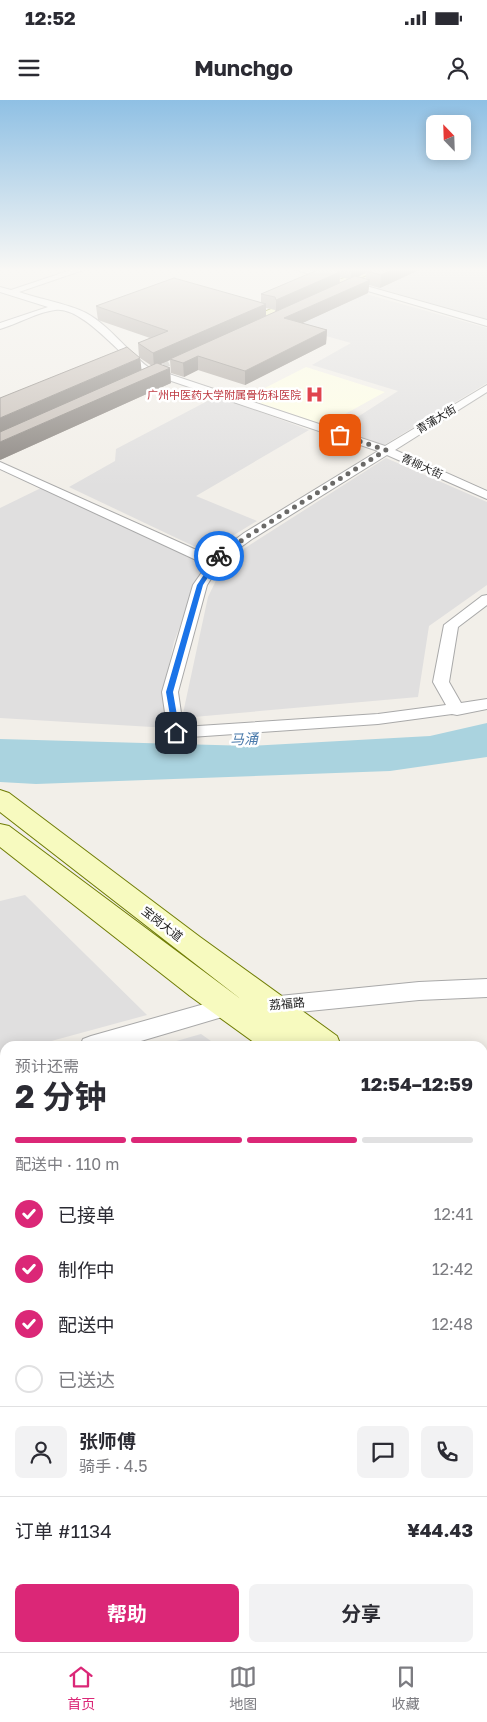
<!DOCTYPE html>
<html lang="zh">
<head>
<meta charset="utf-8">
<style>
  body { margin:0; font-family:"Golos Text","Noto Sans SC",sans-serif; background:#f2f2f3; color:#2b2b33; height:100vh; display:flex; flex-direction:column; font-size:19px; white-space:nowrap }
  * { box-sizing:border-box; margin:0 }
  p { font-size:16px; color:#7c7c81 }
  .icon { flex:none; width:28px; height:28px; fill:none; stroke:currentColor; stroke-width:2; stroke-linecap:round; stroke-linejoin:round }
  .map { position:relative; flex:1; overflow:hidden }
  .details { position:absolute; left:0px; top:941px; width:488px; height:611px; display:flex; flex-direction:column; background:#fff; border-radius:15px 15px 0 0; box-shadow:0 2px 12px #0003 }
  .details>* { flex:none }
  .needle { width:32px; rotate:337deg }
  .controls { position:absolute; left:426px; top:15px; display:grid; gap:10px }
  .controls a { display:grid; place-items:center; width:45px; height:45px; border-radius:8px; background:#fff; box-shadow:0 2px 12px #0003; font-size:25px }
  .pin { position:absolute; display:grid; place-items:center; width:42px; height:42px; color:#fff; margin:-21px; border-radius:10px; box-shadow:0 2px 8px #0006 }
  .courier { position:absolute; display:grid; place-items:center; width:50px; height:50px; margin:-25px; border:4px solid #1a73e8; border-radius:50%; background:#fff; color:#222; box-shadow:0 1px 6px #0007 }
  .summary em { font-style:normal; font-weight:700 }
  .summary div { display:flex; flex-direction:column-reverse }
  .summary { display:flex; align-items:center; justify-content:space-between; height:85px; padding:0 15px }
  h1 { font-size:32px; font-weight:700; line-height:38px }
  .bar { display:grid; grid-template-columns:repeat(4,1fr); gap:8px 5px; align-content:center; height:60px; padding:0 15px }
  .bar i { height:6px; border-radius:4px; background:#e1e1e2 }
  .bar .selected { background:#db2777 }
  .bar p { grid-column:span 4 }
  .line { display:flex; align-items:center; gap:12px; padding:0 15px; border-top:1px solid #e1e1e2 }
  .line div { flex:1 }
  .round { display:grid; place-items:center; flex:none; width:52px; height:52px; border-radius:8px; background:#f2f2f3 }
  ol { padding:0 15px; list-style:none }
  li { display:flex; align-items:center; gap:15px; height:55px }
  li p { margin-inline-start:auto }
  li .icon { padding:5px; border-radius:50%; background:#db2777; color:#fff; stroke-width:4 }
  li:last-child { color:#7c7c81 }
  li i { width:28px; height:28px; border:2px solid #e1e1e2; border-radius:50% }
  .cta { display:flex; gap:10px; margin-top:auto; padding:10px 15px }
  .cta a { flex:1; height:58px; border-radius:8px; background:#db2777; color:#fff; font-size:20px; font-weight:700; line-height:58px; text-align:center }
  .cta a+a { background:#f2f2f3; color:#2b2b33 }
  .status { display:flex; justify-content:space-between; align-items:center; height:35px; padding:0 25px; background:#fff; direction:ltr }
  .status svg { height:14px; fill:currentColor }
  header { display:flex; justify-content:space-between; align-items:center; height:65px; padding:0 15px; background:#fff; font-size:22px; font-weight:700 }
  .dock { display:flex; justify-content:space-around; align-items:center; height:70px; border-top:1px solid #e1e1e2; background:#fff; font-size:14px; color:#7c7c81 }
  .dock a { display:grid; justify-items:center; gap:2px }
  .dock .selected { color:#db2777 }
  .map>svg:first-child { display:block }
</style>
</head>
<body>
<div class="status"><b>12:52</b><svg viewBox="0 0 49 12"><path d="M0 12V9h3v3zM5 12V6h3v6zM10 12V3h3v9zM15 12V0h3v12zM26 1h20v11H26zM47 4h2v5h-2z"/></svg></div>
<header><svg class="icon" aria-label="menu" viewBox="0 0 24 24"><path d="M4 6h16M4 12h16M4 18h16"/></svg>Munchgo<svg class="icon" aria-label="person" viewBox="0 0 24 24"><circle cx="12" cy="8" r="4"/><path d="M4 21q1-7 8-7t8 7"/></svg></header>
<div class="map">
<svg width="487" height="1552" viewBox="0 0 487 1552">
  <rect width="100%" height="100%" fill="#f2efe9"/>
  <g fill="#e0dfdf">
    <path d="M 409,169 L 487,169 L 487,220 L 372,186 Z"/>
    <path d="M 359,192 L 487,228 L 487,283 L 384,345 L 339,329 L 398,291 L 312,265 L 351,243 L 287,225 Z"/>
    <path d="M 217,296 L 309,330 L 196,396 L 257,421 L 206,452 L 69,387 L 115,361 L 116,349 Z"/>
    <path d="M 386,358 L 487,402 L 487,485 L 429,526 L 418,597 L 182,618 L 208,497 L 226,460 Z"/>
    <path d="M 41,388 L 206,464 L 194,489 L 174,542 L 162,596 L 169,628 L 0,618 L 0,408 Z"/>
    <path d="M 25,795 L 147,915 L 33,946 L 5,946 L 5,954 L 0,955 L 0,801 Z"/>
    <path d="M 201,934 L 218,946 L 159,946 Z"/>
    <path d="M 5,991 L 5,1548 L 317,1548 L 314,1552 L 0,1552 L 0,993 Z"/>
    <path d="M 482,1137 L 487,1140 L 487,1198 L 483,1207 Z"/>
  </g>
  <path fill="#ffffe5" d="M 306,267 L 385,292 L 325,325 L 245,298 Z"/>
  <path fill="#aad3df" d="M 487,623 L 487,657 L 390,671 L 36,684 L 0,682 L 0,639 L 251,646 L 430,636 Z"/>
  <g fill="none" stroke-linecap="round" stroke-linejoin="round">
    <path stroke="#c8c6c1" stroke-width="6" stroke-dasharray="6 3" stroke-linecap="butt" d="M 147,273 L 186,255"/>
    <defs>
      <g id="minor">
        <path d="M 74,169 L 86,169 L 19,192 C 39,199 69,204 86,213 C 110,226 127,251 148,267 L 385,346 L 487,285 L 487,292 L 395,350 L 487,391 L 487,399 L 387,355 L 252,439 L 223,460 L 207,485 L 178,592 L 183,627 L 378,614 L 446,605 L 433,582 L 444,525 L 482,496 L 487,495 L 487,505 L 458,527 L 449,582 L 461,603 L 487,599 L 487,609 L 457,615 L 452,614 L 378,624 L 176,638 L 170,637 L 168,633 L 162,592 L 193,485 L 207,465 L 0,369 L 0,362 L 212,457 L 244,433 L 378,351 L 142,271 C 120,255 82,206 55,210 C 38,212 17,224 0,229 L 0,223 L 48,207 L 0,192 L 0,187 L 11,190 Z"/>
        <path d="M 293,169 L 306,169 L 487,220 L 487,226 Z"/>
        <path d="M 487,879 L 487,897 L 419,900 L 269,915 L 262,913 L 258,906 L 262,899 L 269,897 L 419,882 Z"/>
        <path d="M 229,897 L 244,899 L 248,906 L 244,913 L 229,915 L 124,946 L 80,946 L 83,939 L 91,936 Z"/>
        <path d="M 5,961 L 5,981 L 0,983 L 0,963 Z"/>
        <path d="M 487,1207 L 487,1241 L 482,1243 L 482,1208 Z"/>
        <path d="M 322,1548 L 355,1548 L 354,1552 L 321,1552 Z"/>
      </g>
      <g id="secondary">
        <path d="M 365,169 L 380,169 L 237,233 L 233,234 L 227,230 L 229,227 Z"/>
        <path d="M 0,690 L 9,693 L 200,837 L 337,936 L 341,946 L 303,946 L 296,941 L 298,946 L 259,946 L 190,896 L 0,747 L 0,724 L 9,726 L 242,900 L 0,712 Z"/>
        <path d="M 482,1045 L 487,1046 L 487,1115 L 482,1113 Z"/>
      </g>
    </defs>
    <use href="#minor" stroke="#a9a9a9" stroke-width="2"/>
    <use href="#secondary" stroke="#707d05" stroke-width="2"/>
    <use href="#minor" fill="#fff" fill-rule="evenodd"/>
    <use href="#secondary" fill="#f7fabf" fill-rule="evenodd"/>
  </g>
  <path fill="#aba49e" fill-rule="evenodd" d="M 335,169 L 421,169 L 380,188 L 369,185 L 368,193 L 302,223 L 327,230 L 326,244 L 245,285 L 198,270 L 184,277 L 171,273 L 170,260 L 160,264 L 171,283 L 0,360 L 139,257 L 138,243 L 150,238 L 98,220 L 96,206 L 261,202 L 261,194 L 335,171 ZM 366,173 L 366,179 L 357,177 ZM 340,177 L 349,179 L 340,183 ZM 266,208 L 275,210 L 275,212 L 266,216 ZM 140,258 L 152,266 L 141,270 Z"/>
  <g fill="#8b8681">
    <path d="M 351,169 L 374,169 L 366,171 L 366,173 L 351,180 Z"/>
    <path d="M 395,169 L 421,169 L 380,188 L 381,175 Z"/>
    <path d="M 340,172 L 339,185 L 276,213 L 276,200 Z"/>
    <path d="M 370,180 L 368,193 L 283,232 L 284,218 Z"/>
    <path d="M 266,204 L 266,217 L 170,259 L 170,260 L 154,267 L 153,253 Z"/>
    <path d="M 327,230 L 326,244 L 245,285 L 245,271 Z"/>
    <path d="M 198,256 L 198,270 L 184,277 L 183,263 Z"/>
    <path d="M 140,258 L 142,273 L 0,336 L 0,318 Z"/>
    <path d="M 170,268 L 171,283 L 0,360 L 0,342 Z"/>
  </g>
  <g fill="#c7bfb8" stroke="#8b8681">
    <path d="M 320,169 L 330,169 L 340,172 L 276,200 L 275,197 L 261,194 Z"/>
    <path d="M 372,169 L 395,169 L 381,175 L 366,171 Z"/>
    <path d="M 355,176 L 370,180 L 284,218 L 327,230 L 245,271 L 198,256 L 183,263 L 170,259 Z"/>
    <path d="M 174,178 L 266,204 L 153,253 L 138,243 L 168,231 L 96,206 Z"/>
    <path d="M 127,247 L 140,258 L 0,318 L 0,298 Z"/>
    <path d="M 157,263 L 170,268 L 0,342 L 0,332 Z"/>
  </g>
  <linearGradient id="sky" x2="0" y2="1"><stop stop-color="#8fc0e4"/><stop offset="0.44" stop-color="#f9f8f5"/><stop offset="1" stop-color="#f9f8f5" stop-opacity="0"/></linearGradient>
  <rect width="487" height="386" fill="url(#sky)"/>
  <path fill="#1a73e8" d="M 217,455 L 222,456 L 203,485 L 173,592 L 180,633 L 176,635 L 173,633 L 166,592 L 197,485 Z"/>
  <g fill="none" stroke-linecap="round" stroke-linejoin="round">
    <path stroke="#6b6a68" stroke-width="5" stroke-dasharray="0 9" d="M 219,456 L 248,436 L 386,350 L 340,335"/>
  </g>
  <defs>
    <symbol id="hospital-bare" viewBox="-9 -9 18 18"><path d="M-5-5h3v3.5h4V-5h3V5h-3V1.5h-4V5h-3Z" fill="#e0444e" stroke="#fff" stroke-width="2.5" paint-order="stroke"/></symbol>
  </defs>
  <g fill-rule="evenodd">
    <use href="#hospital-bare" x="302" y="282" width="25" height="25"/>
  </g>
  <g text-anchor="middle" stroke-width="5" stroke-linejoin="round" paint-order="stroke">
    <g font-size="11" fill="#be3a42" stroke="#fff" text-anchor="end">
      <text x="301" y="299">广州中医药大学附属骨伤科医院</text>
    </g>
    <g font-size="11" fill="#222" stroke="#fff">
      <text transform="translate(436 319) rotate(-31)" y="4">青蒲大街</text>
      <text transform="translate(422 366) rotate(24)" y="4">青柳大街</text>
    </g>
    <g font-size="12" fill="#222" stroke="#fff">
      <text transform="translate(162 824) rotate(38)" y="4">宝岗大道</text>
      <text transform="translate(287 904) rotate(-5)" y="4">荔福路</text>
    </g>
    <g font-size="14" font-style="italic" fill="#4a7aab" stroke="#fff">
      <text transform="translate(244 639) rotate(-2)" y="5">马涌</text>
    </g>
  </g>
</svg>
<div class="controls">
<a><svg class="needle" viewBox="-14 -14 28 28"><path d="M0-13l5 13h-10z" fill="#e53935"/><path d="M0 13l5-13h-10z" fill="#7c7c81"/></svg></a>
</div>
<div class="pin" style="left:340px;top:335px;background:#ea580c"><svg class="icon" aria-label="bag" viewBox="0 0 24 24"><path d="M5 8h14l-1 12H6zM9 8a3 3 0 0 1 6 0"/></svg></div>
<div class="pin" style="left:176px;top:633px;background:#1f2937"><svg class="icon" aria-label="home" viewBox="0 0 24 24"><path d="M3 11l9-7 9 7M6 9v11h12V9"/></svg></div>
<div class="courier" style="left:219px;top:456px"><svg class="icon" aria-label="bike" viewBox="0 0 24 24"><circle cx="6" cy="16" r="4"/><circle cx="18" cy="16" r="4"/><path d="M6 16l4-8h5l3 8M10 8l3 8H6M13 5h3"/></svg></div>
<section class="details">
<div class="summary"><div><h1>2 分钟</h1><p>预计还需</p></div><em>12:54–12:59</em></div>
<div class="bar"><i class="selected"></i><i class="selected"></i><i class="selected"></i><i></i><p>配送中 · 110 m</p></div>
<ol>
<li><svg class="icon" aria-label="check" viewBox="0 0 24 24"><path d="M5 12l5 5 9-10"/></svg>已接单<p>12:41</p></li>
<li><svg class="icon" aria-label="check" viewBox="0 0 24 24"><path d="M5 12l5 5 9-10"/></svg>制作中<p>12:42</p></li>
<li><svg class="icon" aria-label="check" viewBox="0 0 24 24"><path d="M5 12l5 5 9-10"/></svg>配送中<p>12:48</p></li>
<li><i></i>已送达</li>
</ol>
<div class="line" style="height:90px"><a class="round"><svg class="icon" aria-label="person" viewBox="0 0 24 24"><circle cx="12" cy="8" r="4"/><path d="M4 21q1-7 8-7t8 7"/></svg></a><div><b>张师傅</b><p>骑手 · 4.5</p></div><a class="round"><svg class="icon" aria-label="chat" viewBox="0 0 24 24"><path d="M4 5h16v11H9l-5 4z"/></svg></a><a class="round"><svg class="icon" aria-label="phone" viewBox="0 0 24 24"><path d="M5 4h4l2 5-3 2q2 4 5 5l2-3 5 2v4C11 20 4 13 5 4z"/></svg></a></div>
<div class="line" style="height:65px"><div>订单 #1134</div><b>¥44.43</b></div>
<div class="cta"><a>帮助</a><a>分享</a></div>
</section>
</div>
<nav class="dock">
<a class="selected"><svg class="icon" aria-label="home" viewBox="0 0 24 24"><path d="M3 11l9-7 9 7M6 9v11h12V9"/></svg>首页</a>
<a><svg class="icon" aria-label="map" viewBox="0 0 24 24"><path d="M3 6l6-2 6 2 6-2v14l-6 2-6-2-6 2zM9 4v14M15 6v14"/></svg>地图</a>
<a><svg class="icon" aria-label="saved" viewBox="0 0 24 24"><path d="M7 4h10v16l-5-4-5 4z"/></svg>收藏</a>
</nav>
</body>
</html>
